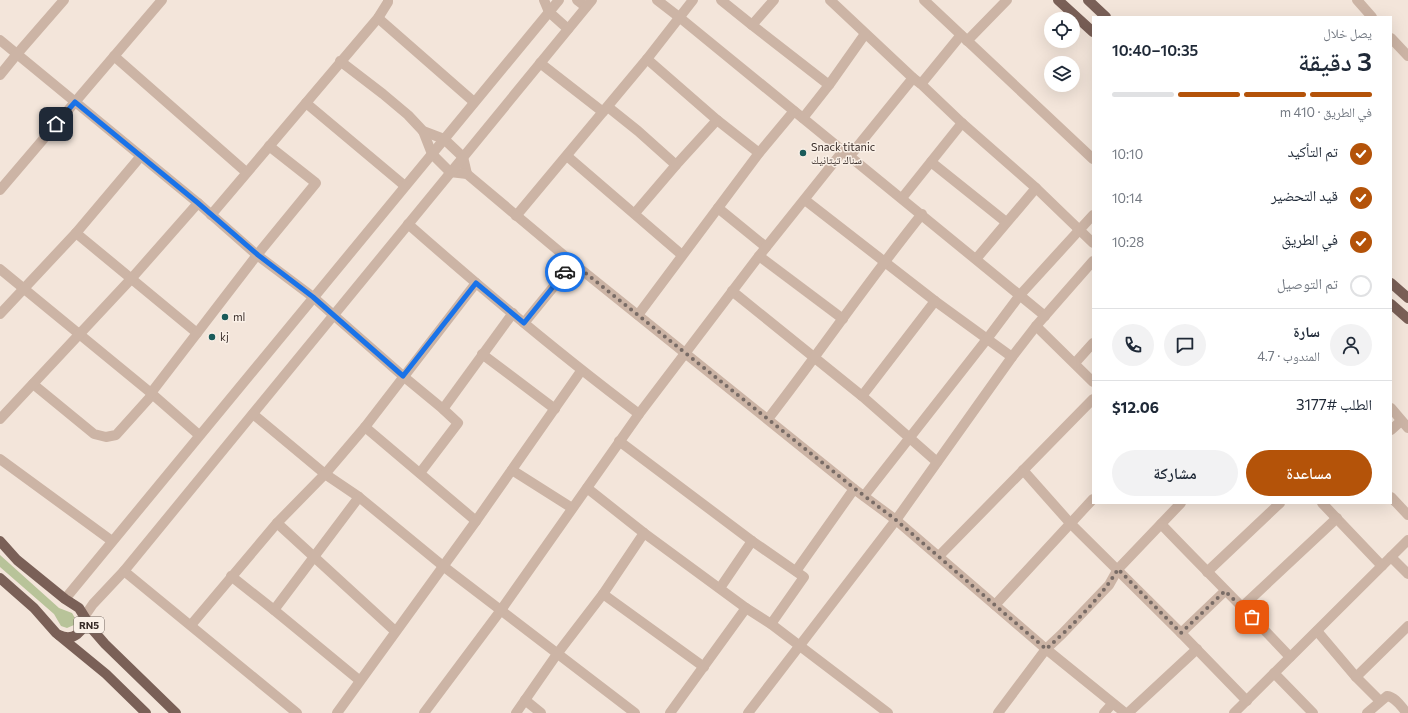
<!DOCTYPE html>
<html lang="ar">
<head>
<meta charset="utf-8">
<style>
  body { margin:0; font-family:Commissioner,"Noto Naskh Arabic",sans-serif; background:#f2f2f3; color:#1f2937; direction:rtl; height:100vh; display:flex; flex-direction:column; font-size:15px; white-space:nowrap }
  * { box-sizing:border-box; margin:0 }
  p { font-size:13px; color:#747a83 }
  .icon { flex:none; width:22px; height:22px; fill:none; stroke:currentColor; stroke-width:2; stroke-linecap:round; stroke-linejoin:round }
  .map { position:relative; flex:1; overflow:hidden; direction:ltr }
  .sheet { position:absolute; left:1092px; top:16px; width:300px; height:488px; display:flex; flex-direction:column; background:#fff; border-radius:0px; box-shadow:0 4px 16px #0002; direction:rtl }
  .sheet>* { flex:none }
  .fabs { position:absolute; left:1044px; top:12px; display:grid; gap:8px }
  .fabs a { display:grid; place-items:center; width:36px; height:36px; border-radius:50%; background:#fff; box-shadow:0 4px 16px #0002; font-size:20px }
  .pin { position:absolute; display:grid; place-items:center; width:34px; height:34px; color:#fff; margin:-17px; border-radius:8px; box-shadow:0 2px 6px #0006 }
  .courier { position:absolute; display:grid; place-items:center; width:40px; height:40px; margin:-20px; border:3px solid #1a73e8; border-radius:50%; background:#fff; color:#222; box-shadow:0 1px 5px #0007 }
  .summary em { font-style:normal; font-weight:600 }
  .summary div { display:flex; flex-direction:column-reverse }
  .summary { display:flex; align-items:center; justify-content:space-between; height:68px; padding:0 20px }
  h1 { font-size:26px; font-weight:600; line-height:30px }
  .bar { display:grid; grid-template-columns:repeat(4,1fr); gap:6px 4px; align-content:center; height:48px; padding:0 20px }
  .bar i { height:5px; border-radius:3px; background:#e0e1e3 }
  .bar .active { background:#b45309 }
  .bar p { grid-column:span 4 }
  .line { display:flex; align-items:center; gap:10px; padding:0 20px; border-top:1px solid #e0e1e3 }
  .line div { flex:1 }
  .round { display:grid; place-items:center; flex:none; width:42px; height:42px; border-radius:21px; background:#f2f2f3 }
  ol { padding:0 20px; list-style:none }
  li { display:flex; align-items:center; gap:12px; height:44px }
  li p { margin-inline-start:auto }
  li .icon { padding:4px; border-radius:50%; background:#b45309; color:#fff; stroke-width:4 }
  li:last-child { color:#747a83 }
  li i { width:22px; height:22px; border:2px solid #e0e1e3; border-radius:50% }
  .cta { display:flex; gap:8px; margin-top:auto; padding:8px 20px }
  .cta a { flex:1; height:46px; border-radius:24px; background:#b45309; color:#fff; font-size:16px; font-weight:600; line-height:46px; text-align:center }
  .cta a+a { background:#f2f2f3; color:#1f2937 }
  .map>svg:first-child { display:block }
</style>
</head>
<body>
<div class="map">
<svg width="1408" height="713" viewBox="0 0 1408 713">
  <rect width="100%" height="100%" fill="#f3e5da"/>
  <path fill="#b8c399" d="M 0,555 L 59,608 L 72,613 L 75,618 L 74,625 L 67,628 L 61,626 L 54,614 L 0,567 Z"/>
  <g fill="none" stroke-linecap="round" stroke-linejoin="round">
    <g stroke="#ccb4a5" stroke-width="10">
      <path d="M 544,0 L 549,12 L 568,29"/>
      <path d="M 577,0 L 586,7"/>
      <path d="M 657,0 L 679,17 L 1045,316"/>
      <path d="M 721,0 L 752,25"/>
      <path d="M 774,0 L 752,25 L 829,85"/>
      <path d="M 830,0 L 913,78 L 921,84 L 962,123 L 1036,188 L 1093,243"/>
      <path d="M 924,0 L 1093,159"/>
      <path d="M 1357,0 L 1372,17"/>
      <path d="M 378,18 L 474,102"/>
      <path d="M 1391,38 L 1408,56"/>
      <path d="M 0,40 L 198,203 L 257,255 L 313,297 L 403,376 L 443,409 L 458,423 L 420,473"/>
      <path d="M 967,41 L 1007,0"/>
      <path d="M 114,56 L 246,172"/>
      <path d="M 647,59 L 717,120 L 759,153"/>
      <path d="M 340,61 L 383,94 L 408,115 L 423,131 L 444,139 L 463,157 L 467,174"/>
      <path d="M 540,63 L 603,112"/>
      <path d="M 0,75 L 17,54 L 64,0"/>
      <path d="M 921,84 L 961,35"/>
      <path d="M 306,103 L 405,186"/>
      <path d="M 608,107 L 638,131 L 676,165"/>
      <path d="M 803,118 L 829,85 L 865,34"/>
      <path d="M 423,131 L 432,154 L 450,172 L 467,174 L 573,263 L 854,489 L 896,520 L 1046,649 L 1125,713"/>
      <path d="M 567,156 L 682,255"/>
      <path d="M 849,157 L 913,78"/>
      <path d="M 931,162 L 1006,222"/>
      <path d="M 0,190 L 162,0"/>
      <path d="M 902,198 L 962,123"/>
      <path d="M 805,200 L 935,301 L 1012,357"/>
      <path d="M 718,208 L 766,247"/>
      <path d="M 635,213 L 676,165 L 717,120"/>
      <path d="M 211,215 L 378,18 L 388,2 L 388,0"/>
      <path d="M 516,216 L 647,59 L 693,0"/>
      <path d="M 408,224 C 483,290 559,354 639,414"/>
      <path d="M 76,233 L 197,333"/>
      <path d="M 759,256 L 843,319"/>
      <path d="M 976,259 L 1036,188"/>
      <path d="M 0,269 L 151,393 L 199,435"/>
      <path d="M 732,291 L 862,396 L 937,462"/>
      <path d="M 0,314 L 76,233 L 141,156"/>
      <path d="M 638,315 L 759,153 L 794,111"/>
      <path d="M 524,323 L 573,263"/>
      <path d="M 1036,326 L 1093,382"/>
      <path d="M 482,354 L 555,409"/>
      <path d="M 1075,363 L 1093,343"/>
      <path d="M 33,384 L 94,434 L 106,437 L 116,435 L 152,395"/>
      <path d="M 151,393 L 257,255 L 316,183 L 269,146"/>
      <path d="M 862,396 L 935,301"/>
      <path d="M 1391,408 L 1408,428"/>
      <path d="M 443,409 L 513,313"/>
      <path d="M 253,414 L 325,474 L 359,497 L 443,566 L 635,713"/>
      <path d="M 0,419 L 131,279 L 198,203"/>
      <path d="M 768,419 C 820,352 868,281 922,214"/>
      <path d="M 365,427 L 476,521"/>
      <path d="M 1391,430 L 1401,421"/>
      <path d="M 619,441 L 752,541 L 804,577 L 771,624"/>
      <path d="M 0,459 L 112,541"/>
      <path d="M 512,470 L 572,508"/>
      <path d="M 1023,470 L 1070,523 L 1181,633 L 1247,701"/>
      <path d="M 587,488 L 644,533 L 746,608 L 771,624 L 888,713"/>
      <path d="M 864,496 L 987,339 L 1020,295 L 1093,215"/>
      <path d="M 1391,497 L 1408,515"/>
      <path d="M 1322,503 L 1382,566"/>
      <path d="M 277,523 L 395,631"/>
      <path d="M 1161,524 C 1204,569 1248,612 1290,657"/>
      <path d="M 939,556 L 1093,399"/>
      <path d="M 1391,557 L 1408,574"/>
      <path d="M 124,571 L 297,713"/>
      <path d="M 796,571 L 854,489"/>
      <path d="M 1207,572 L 1280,503"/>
      <path d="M 231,576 L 274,610 L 359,680"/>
      <path d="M 720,588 L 752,541"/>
      <path d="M 603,594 L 704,667"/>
      <path d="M 65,599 L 559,0"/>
      <path d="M 995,605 L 1093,499"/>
      <path d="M 1243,606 L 1337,518"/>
      <path d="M 274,610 L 359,497"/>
      <path d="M 84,617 L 93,604 L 124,571 L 592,0"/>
      <path d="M 191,625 L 277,523 L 325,474 L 365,427 L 476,283"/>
      <path d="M 1317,631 L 1356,677 L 1380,701"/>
      <path d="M 1181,633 L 1225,591"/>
      <path d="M 1274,673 L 1313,713"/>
      <path d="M 1356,677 L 1408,626"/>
      <path d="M 525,700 L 541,713"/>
      <path d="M 337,713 L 476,521 L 581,371"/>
      <path d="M 424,713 L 501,610 L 639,414 L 759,256 L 843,151"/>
      <path d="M 516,713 L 557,654 L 603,594 L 644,533"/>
      <path d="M 670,713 L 746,608"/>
      <path d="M 748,713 L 896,520 L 1012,357 L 1036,326 L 1093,261"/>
      <path d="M 998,713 L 1046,649 L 1062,634 L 1109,585 L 1118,569 L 1181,503"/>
      <path d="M 1104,713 L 1112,704"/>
      <path d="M 1128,713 L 1197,649"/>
      <path d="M 1234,713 L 1408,540"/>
      <path d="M 1367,713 L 1387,696 C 1396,697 1401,707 1407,713"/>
    </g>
    <g stroke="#7a6057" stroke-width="10">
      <path d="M 1058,0 L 1093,32"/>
      <path d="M 1088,0 L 1106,17"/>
      <path d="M 1391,283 L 1408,298"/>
      <path d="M 1391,304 L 1408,319"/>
      <path d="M 0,541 L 17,560 L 65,599 L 79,608 L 92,629 L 105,644 L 176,713"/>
      <path d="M 0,578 L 34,608 L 56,633 L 106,674 L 146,713"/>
      <path d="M 59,635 C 73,642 85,632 84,617"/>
    </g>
  </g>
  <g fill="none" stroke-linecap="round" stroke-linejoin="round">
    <path stroke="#796c66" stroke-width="4" stroke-dasharray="0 7.2" d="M 565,272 L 573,263 L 854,488 L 896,520 L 1046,649 C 1071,627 1101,598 1118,569 L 1181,633 L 1225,591 L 1252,617"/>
    <path stroke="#1a73e8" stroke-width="5" d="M 56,124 L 75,102 L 198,203 L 258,255 L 313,297 L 403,376 L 476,283 L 524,323 L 565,272"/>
  </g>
  <g fill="#1a5b5a" stroke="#faf0e7" stroke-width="1.5">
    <circle cx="803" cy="153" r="4"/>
    <circle cx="225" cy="317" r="4"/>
    <circle cx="212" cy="337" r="4"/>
  </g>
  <g text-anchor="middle" stroke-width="3" stroke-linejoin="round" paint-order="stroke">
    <rect fill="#faf0e7" stroke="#726661" stroke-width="1" x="74" y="617" width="30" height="16" rx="3"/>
    <g font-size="10" font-weight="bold" fill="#372b27">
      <text x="89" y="629">RN5</text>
    </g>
    <g font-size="11" fill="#372b27" stroke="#faf0e7" text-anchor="start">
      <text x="811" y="151">Snack titanic<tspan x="811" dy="13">سناك تيتانيك</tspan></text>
      <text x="233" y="321">ml</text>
      <text x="220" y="341">kj</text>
    </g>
  </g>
</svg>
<div class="fabs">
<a><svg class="icon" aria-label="locate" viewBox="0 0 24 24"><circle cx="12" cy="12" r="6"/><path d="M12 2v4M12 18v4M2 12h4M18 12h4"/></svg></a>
<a><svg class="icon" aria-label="layers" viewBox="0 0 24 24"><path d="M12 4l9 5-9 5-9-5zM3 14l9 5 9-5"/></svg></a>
</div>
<div class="pin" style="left:1252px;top:617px;background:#ea580c"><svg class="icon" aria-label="bag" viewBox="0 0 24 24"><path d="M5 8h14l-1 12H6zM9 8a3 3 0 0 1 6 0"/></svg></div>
<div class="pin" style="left:56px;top:124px;background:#1f2937"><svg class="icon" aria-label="home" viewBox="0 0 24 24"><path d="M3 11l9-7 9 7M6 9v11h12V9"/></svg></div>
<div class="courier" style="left:565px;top:272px"><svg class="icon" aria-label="car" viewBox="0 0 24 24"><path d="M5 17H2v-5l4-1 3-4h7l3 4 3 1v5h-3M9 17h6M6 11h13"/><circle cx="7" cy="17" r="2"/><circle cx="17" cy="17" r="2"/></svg></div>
<section class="sheet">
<div class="summary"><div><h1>3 دقيقة</h1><p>يصل خلال</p></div><em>10:35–10:40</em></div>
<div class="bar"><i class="active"></i><i class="active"></i><i class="active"></i><i></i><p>في الطريق · 410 m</p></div>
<ol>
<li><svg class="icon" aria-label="check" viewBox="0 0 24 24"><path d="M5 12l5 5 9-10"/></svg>تم التأكيد<p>10:10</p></li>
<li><svg class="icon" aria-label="check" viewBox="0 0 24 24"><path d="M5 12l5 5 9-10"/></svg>قيد التحضير<p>10:14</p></li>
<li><svg class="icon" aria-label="check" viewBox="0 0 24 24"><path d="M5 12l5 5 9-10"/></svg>في الطريق<p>10:28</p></li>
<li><i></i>تم التوصيل</li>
</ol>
<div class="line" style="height:72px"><a class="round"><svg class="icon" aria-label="person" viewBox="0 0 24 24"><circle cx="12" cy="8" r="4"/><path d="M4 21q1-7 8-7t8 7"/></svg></a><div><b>سارة</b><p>المندوب · 4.7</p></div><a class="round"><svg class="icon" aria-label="chat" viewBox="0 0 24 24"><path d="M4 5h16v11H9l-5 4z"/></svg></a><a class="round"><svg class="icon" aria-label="phone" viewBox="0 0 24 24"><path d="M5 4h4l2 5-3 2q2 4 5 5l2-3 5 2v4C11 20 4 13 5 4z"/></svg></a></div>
<div class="line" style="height:52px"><div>الطلب #3177</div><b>$12.06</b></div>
<div class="cta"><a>مساعدة</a><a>مشاركة</a></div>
</section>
</div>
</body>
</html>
